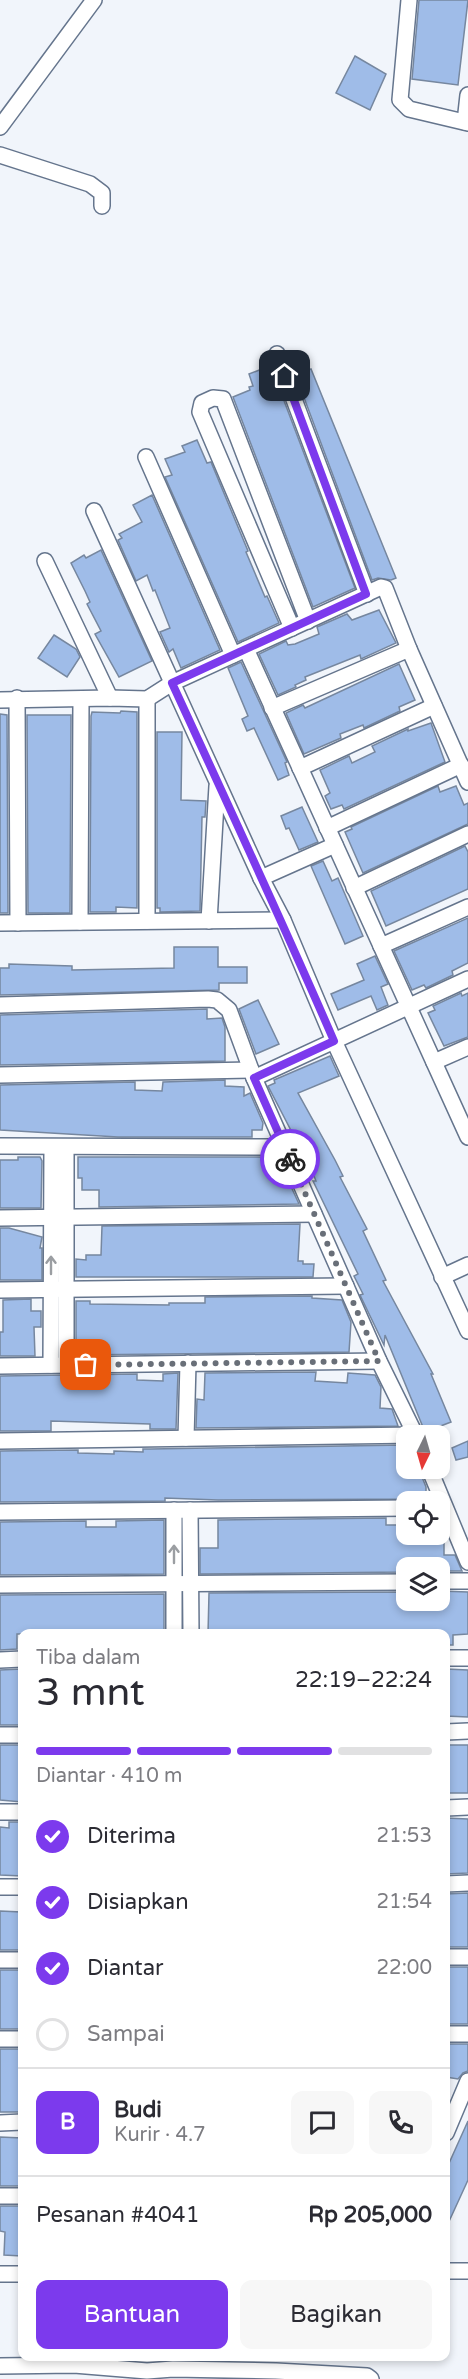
<!DOCTYPE html>
<html lang="id">
<head>
<meta charset="utf-8">
<style>
  body { margin:0; font-family:"Varela Round",sans-serif; background:#f7f7f7; color:#2b2b33; height:100vh; display:flex; flex-direction:column; font-size:22px; white-space:nowrap }
  * { box-sizing:border-box; margin:0 }
  p { font-size:20px; color:#7c7c81 }
  .icon { flex:none; width:33px; height:33px; fill:none; stroke:currentColor; stroke-width:2; stroke-linecap:round; stroke-linejoin:round }
  .map { position:relative; flex:1; overflow:hidden }
  .sheet { position:absolute; left:18px; top:1629px; width:432px; height:732px; display:flex; flex-direction:column; background:#fff; border-radius:12px; box-shadow:0 3px 9px #0003 }
  .sheet>* { flex:none }
  .needle { width:39px; rotate:185deg }
  .controls { position:absolute; left:396px; top:1425px; display:grid; gap:12px }
  .controls a { display:grid; place-items:center; width:54px; height:54px; border-radius:12px; background:#fff; box-shadow:0 3px 9px #0003; font-size:30px }
  .pin { position:absolute; display:grid; place-items:center; width:51px; height:51px; color:#fff; margin:-26px; border-radius:12px; box-shadow:0 3px 9px #0006 }
  .courier { position:absolute; display:grid; place-items:center; width:60px; height:60px; margin:-30px; border:4px solid #7c3aed; border-radius:50%; background:#fff; color:#222; box-shadow:0 2px 8px #0007 }
  .headline em { font-style:normal; font-weight:600 }
  .headline div { display:flex; flex-direction:column-reverse }
  .headline { display:flex; align-items:center; justify-content:space-between; height:102px; padding:0 18px }
  h1 { font-size:39px; font-weight:600; line-height:45px }
  .bar { display:grid; grid-template-columns:repeat(4,1fr); gap:9px 6px; align-content:center; height:72px; padding:0 18px }
  .bar i { height:8px; border-radius:4px; background:#e1e1e2 }
  .bar .on { background:#7c3aed }
  .bar p { grid-column:span 4 }
  .line { display:flex; align-items:center; gap:15px; padding:0 18px; border-top:2px solid #e1e1e2 }
  .line div { flex:1 }
  .round { display:grid; place-items:center; flex:none; width:63px; height:63px; border-radius:12px; background:#f7f7f7 }
  ol { padding:0 18px; list-style:none }
  li { display:flex; align-items:center; gap:18px; height:66px }
  li p { margin-inline-start:auto }
  li .icon { padding:6px; border-radius:50%; background:#7c3aed; color:#fff; stroke-width:4 }
  li:last-child { color:#7c7c81 }
  li i { width:33px; height:33px; border:3px solid #e1e1e2; border-radius:50% }
  .primary-button { display:flex; gap:12px; margin-top:auto; padding:12px 18px }
  .primary-button a { flex:1; height:69px; border-radius:12px; background:#7c3aed; color:#fff; font-size:24px; font-weight:600; line-height:69px; text-align:center }
  .primary-button a+a { background:#f7f7f7; color:#2b2b33 }
  .map>svg:first-child { display:block }
</style>
</head>
<body>
<div class="map">
<svg width="468" height="2379" viewBox="0 0 468 2379">
  <rect width="100%" height="100%" fill="#f1f5fb"/>
  <g fill="#9fbce8" stroke="#76879f" stroke-width="1.5">
    <path d="M 419,0 L 468,0 L 458,85 L 412,79 Z"/>
    <path d="M 355,56 L 386,74 L 370,110 L 336,93 Z"/>
    <path d="M 301,355 L 308,370 L 311,369 L 396,578 L 391,580 L 378,578 L 372,580 L 290,360 Z"/>
    <path d="M 262,369 L 266,380 L 275,377 L 355,588 L 313,607 L 233,397 L 250,390 L 249,387 L 253,386 L 249,374 Z"/>
    <path d="M 197,440 L 207,463 L 211,462 L 248,551 L 246,552 L 265,597 L 267,596 L 279,623 L 238,642 L 165,477 L 172,475 L 165,459 L 185,452 L 182,446 Z"/>
    <path d="M 152,495 L 220,650 L 181,668 L 173,649 L 169,652 L 160,632 L 170,628 L 155,590 L 153,591 L 147,575 L 136,581 L 118,540 L 122,538 L 119,534 L 142,522 L 133,505 Z"/>
    <path d="M 101,550 L 152,661 L 119,677 L 95,634 L 101,631 L 87,604 L 90,602 L 85,591 L 71,563 L 84,555 L 86,558 Z"/>
    <path d="M 379,610 L 396,643 L 361,659 L 360,655 L 305,677 L 306,680 L 295,685 L 296,687 L 278,695 L 259,654 L 286,641 L 288,645 L 295,644 L 319,634 L 317,627 L 347,614 L 352,620 Z"/>
    <path d="M 54,635 L 76,649 L 80,657 L 67,677 L 38,658 Z"/>
    <path d="M 241,662 L 287,762 L 285,763 L 289,775 L 278,780 L 254,728 L 247,731 L 242,719 L 248,716 L 228,668 Z"/>
    <path d="M 399,664 L 415,700 L 399,707 L 400,711 L 364,728 L 363,725 L 340,734 L 341,738 L 304,754 L 286,713 L 303,705 L 305,708 Z"/>
    <path d="M 121,711 L 137,712 L 137,908 L 116,907 L 116,912 L 90,912 L 91,716 L 92,712 L 120,713 Z"/>
    <path d="M 0,714 L 7,715 L 8,913 L 0,913 Z"/>
    <path d="M 27,715 L 71,715 L 70,913 L 28,913 Z"/>
    <path d="M 431,723 L 445,762 L 344,809 L 342,805 L 331,809 L 325,796 L 330,793 L 320,770 L 349,756 L 352,763 L 375,752 L 372,746 L 408,729 L 408,731 Z"/>
    <path d="M 157,732 L 182,732 L 181,800 L 206,801 L 205,817 L 202,817 L 200,911 L 160,912 L 160,908 L 157,908 Z"/>
    <path d="M 438,786 L 440,792 L 456,786 L 464,805 L 468,803 L 468,824 L 363,873 L 345,832 L 352,829 L 351,827 Z"/>
    <path d="M 302,807 L 318,842 L 299,850 L 289,828 L 286,829 L 281,816 Z"/>
    <path d="M 465,846 L 468,852 L 468,889 L 386,926 L 371,891 Z"/>
    <path d="M 323,861 L 332,881 L 338,878 L 363,936 L 345,944 L 311,866 Z"/>
    <path d="M 468,918 L 468,963 L 452,971 L 453,975 L 426,988 L 424,985 L 412,990 L 394,951 Z"/>
    <path d="M 174,947 L 218,947 L 218,967 L 247,967 L 247,983 L 219,983 L 219,990 L 0,995 L 0,968 L 9,968 L 9,964 L 72,966 L 72,970 L 174,968 Z"/>
    <path d="M 375,956 L 388,984 L 381,987 L 388,1005 L 377,1010 L 371,996 L 338,1010 L 331,994 L 364,980 L 357,964 Z"/>
    <path d="M 461,993 L 462,996 L 468,993 L 468,1037 L 444,1046 L 428,1013 L 435,1010 L 433,1006 Z"/>
    <path d="M 258,1000 L 279,1044 L 256,1054 L 239,1009 Z"/>
    <path d="M 207,1009 L 207,1019 L 222,1018 L 225,1027 L 225,1061 L 0,1065 L 0,1015 Z"/>
    <path d="M 330,1056 L 339,1076 L 298,1093 L 335,1160 L 343,1176 L 340,1177 L 367,1229 L 363,1231 L 386,1280 L 383,1281 L 433,1374 L 431,1374 L 451,1422 L 425,1432 L 385,1335 L 384,1345 L 360,1295 L 363,1294 L 354,1276 L 358,1274 L 313,1181 L 316,1181 L 312,1171 L 268,1086 L 275,1083 L 274,1080 Z"/>
    <path d="M 225,1080 L 225,1086 L 244,1087 L 244,1096 L 250,1093 L 263,1123 L 262,1130 L 252,1130 L 252,1137 L 118,1137 L 0,1130 L 0,1085 L 135,1082 L 135,1090 L 162,1091 L 163,1082 Z"/>
    <path d="M 18,1157 L 40,1157 L 42,1161 L 41,1208 L 0,1208 L 0,1160 L 18,1160 Z"/>
    <path d="M 78,1157 L 261,1157 L 261,1160 L 278,1161 L 278,1180 L 288,1180 L 299,1204 L 99,1207 L 99,1190 L 82,1190 L 82,1178 L 78,1178 Z"/>
    <path d="M 300,1224 L 298,1261 L 303,1261 L 303,1264 L 314,1264 L 313,1277 L 76,1277 L 76,1259 L 86,1260 L 86,1255 L 101,1255 L 102,1226 Z"/>
    <path d="M 0,1228 L 9,1228 L 42,1237 L 40,1248 L 42,1248 L 42,1280 L 0,1280 Z"/>
    <path d="M 312,1296 L 312,1298 L 342,1300 L 351,1322 L 349,1352 L 76,1355 L 76,1301 L 90,1301 L 90,1304 L 169,1305 L 169,1303 L 205,1303 L 205,1297 Z"/>
    <path d="M 31,1299 L 31,1311 L 41,1311 L 41,1327 L 34,1327 L 35,1356 L 0,1356 L 0,1332 L 3,1332 L 3,1300 Z"/>
    <path d="M 316,1372 L 315,1381 L 347,1383 L 348,1373 L 375,1375 L 381,1387 L 380,1408 L 392,1409 L 398,1426 L 196,1428 L 197,1399 L 204,1400 L 205,1373 Z"/>
    <path d="M 178,1373 L 176,1429 L 150,1429 L 150,1424 L 51,1421 L 51,1431 L 0,1431 L 0,1376 L 137,1374 L 137,1380 L 163,1381 L 163,1374 Z"/>
    <path d="M 468,1441 L 468,1457 L 456,1460 L 452,1448 Z"/>
    <path d="M 406,1445 L 406,1468 L 415,1468 L 415,1476 L 422,1477 L 426,1487 L 426,1499 L 218,1500 L 165,1498 L 165,1501 L 0,1502 L 0,1451 L 78,1450 L 78,1453 L 114,1454 L 114,1451 L 143,1452 L 143,1449 L 150,1449 Z"/>
    <path d="M 386,1518 L 386,1525 L 406,1525 L 406,1534 L 444,1534 L 444,1555 L 455,1555 L 462,1571 L 440,1571 L 440,1568 L 406,1568 L 406,1572 L 200,1574 L 200,1548 L 218,1548 L 218,1520 Z"/>
    <path d="M 164,1520 L 164,1574 L 0,1575 L 0,1522 L 86,1521 L 86,1527 L 116,1527 L 116,1521 Z"/>
    <path d="M 440,1591 L 468,1592 L 468,1634 L 453,1635 L 453,1645 L 446,1645 L 446,1634 L 208,1634 L 209,1593 L 406,1592 L 406,1600 L 440,1600 Z"/>
    <path d="M 164,1594 L 164,1634 L 17,1634 L 17,1649 L 0,1650 L 0,1595 Z"/>
    <path d="M 22,1669 L 22,1725 L 0,1725 L 0,1670 Z"/>
    <path d="M 446,1669 L 468,1670 L 468,1717 L 446,1716 Z"/>
    <path d="M 0,1745 L 22,1745 L 22,1802 L 0,1800 Z"/>
    <rect x="446" y="1745" width="22" height="48"/>
    <path d="M 446,1818 L 468,1819 L 468,1873 L 446,1874 Z"/>
    <path d="M 9,1822 L 22,1822 L 22,1876 L 0,1875 L 0,1827 L 9,1828 Z"/>
    <path d="M 468,1893 L 468,1947 L 446,1947 L 446,1894 Z"/>
    <path d="M 0,1911 L 21,1912 L 20,1939 L 22,1939 L 22,1950 L 0,1950 Z"/>
    <rect x="446" y="1967" width="22" height="57"/>
    <rect x="0" y="1970" width="22" height="59"/>
    <path d="M 446,2044 L 468,2044 L 468,2071 L 463,2073 L 458,2079 L 446,2077 Z"/>
    <path d="M 0,2049 L 21,2049 L 22,2112 L 0,2112 Z"/>
    <path d="M 468,2121 L 468,2180 L 446,2228 L 446,2170 Z"/>
    <path d="M 0,2137 L 22,2138 L 22,2186 L 0,2186 Z"/>
    <path d="M 0,2206 L 22,2206 L 21,2256 L 4,2255 L 5,2232 L 0,2231 Z"/>
  </g>
  <g fill="none" stroke-linecap="round" stroke-linejoin="round">
    <defs>
      <g id="street">
        <path d="M 409,0 L 400,100 L 409,109 L 468,123"/>
        <path d="M 465,122 L 468,95"/>
        <path d="M 0,127 L 94,0"/>
        <path d="M 0,155 L 90,184 L 102,193 L 102,206"/>
        <path d="M 277,354 L 367,594"/>
        <path d="M 146,457 L 233,655"/>
        <path d="M 94,511 L 261,878 L 283,920 L 334,1041 L 468,1331"/>
        <path d="M 45,561 L 110,698"/>
        <path d="M 292,628 L 200,412 L 202,403 L 213,398 L 223,399 L 308,621"/>
        <path d="M 246,649 L 468,1137"/>
        <path d="M 17,698 L 18,923"/>
        <path d="M 0,700 L 110,698 L 147,699 L 172,683 L 381,587 L 385,588 L 409,649 L 468,782"/>
        <path d="M 272,708 L 409,649"/>
        <path d="M 300,768 L 434,706"/>
        <path d="M 327,828 L 461,765"/>
        <path d="M 261,878 L 335,845"/>
        <path d="M 354,888 L 468,834"/>
        <path d="M 147,921 L 147,699"/>
        <path d="M 209,921 L 217,786"/>
        <path d="M 80,922 L 81,700"/>
        <path d="M 0,923 L 283,920"/>
        <path d="M 381,946 L 468,907"/>
        <path d="M 0,1005 L 208,999 L 217,1000 L 229,1010 L 254,1078 L 379,1361 L 416,1436"/>
        <path d="M 434,1062 L 468,1047"/>
        <path d="M 0,1075 L 251,1070"/>
        <path d="M 254,1078 L 468,979"/>
        <path d="M 0,1146 L 285,1147"/>
        <path d="M 0,1218 L 314,1214"/>
        <path d="M 442,1277 L 468,1265"/>
        <path d="M 0,1290 L 346,1286"/>
        <path d="M 51,1365 L 52,1147"/>
        <path d="M 66,1365 L 66,1147"/>
        <path d="M 0,1366 L 379,1361"/>
        <path d="M 186,1438 L 188,1363"/>
        <path d="M 0,1441 L 416,1435"/>
        <path d="M 429,1468 L 468,1562"/>
        <path d="M 190,1510 L 191,1634"/>
        <path d="M 0,1512 L 406,1508"/>
        <path d="M 440,1581 L 468,1581"/>
        <path d="M 0,1585 L 406,1582"/>
        <path d="M 174,1634 L 174,1510"/>
        <path d="M 446,1658 L 468,1658"/>
        <path d="M 0,1660 L 22,1659"/>
        <path d="M 446,1732 L 468,1731"/>
        <path d="M 0,1735 L 22,1735"/>
        <path d="M 446,1808 L 468,1807"/>
        <path d="M 0,1812 L 22,1812"/>
        <path d="M 446,1884 L 468,1883"/>
        <path d="M 0,1887 L 22,1887"/>
        <path d="M 446,1957 L 468,1957"/>
        <path d="M 0,1960 L 22,1960"/>
        <path d="M 446,2034 L 468,2034"/>
        <path d="M 0,2039 L 22,2039"/>
        <path d="M 0,2123 L 22,2122"/>
        <path d="M 446,2133 L 468,2081"/>
        <path d="M 0,2196 L 22,2196"/>
        <path d="M 446,2271 L 468,2271"/>
        <path d="M 0,2274 L 22,2274"/>
        <path d="M 0,2366 L 74,2365 L 147,2371 L 173,2369 L 276,2371 L 367,2376 L 371,2379"/>
      </g>
    </defs>
    <use href="#street" stroke="#65758d" stroke-width="18"/>
    <use href="#street" stroke="#fff" stroke-width="15"/>
  </g>
  <defs><path id="oneway-shaft" d="M-6 0H5M1.5-3L5.5 0L1.5 3" fill="none" stroke-width="1.6" stroke-linecap="round" stroke-linejoin="round" transform="scale(1.5)"/></defs>
  <g stroke="#9b9ea2">
    <use href="#oneway-shaft" transform="translate(51 1265) rotate(-90)"/>
    <use href="#oneway-shaft" transform="translate(174 1554) rotate(-90)"/>
  </g>
  <g fill="none" stroke-linecap="round" stroke-linejoin="round">
    <path stroke="#696f78" stroke-width="6" stroke-dasharray="0 10.8" d="M 86,1365 L 379,1361 L 290,1159"/>
    <path stroke="#7c3aed" stroke-width="8" d="M 285,376 L 366,594 L 172,683 C 227,802 282,921 334,1041 L 254,1078 L 290,1159"/>
  </g>
</svg>
<div class="controls">
<a><svg class="needle" viewBox="-14 -14 28 28"><path d="M0-13l5 13h-10z" fill="#e53935"/><path d="M0 13l5-13h-10z" fill="#7c7c81"/></svg></a>
<a><svg class="icon" aria-label="locate" viewBox="0 0 24 24"><circle cx="12" cy="12" r="6"/><path d="M12 2v4M12 18v4M2 12h4M18 12h4"/></svg></a>
<a><svg class="icon" aria-label="layers" viewBox="0 0 24 24"><path d="M12 4l9 5-9 5-9-5zM3 14l9 5 9-5"/></svg></a>
</div>
<div class="pin" style="left:86px;top:1365px;background:#ea580c"><svg class="icon" aria-label="bag" viewBox="0 0 24 24"><path d="M5 8h14l-1 12H6zM9 8a3 3 0 0 1 6 0"/></svg></div>
<div class="pin" style="left:285px;top:376px;background:#1f2937"><svg class="icon" aria-label="home" viewBox="0 0 24 24"><path d="M3 11l9-7 9 7M6 9v11h12V9"/></svg></div>
<div class="courier" style="left:290px;top:1159px"><svg class="icon" aria-label="bike" viewBox="0 0 24 24"><circle cx="6" cy="16" r="4"/><circle cx="18" cy="16" r="4"/><path d="M6 16l4-8h5l3 8M10 8l3 8H6M13 5h3"/></svg></div>
<section class="sheet">
<div class="headline"><div><h1>3 mnt</h1><p>Tiba dalam</p></div><em>22:19–22:24</em></div>
<div class="bar"><i class="on"></i><i class="on"></i><i class="on"></i><i></i><p>Diantar · 410 m</p></div>
<ol>
<li><svg class="icon" aria-label="check" viewBox="0 0 24 24"><path d="M5 12l5 5 9-10"/></svg>Diterima<p>21:53</p></li>
<li><svg class="icon" aria-label="check" viewBox="0 0 24 24"><path d="M5 12l5 5 9-10"/></svg>Disiapkan<p>21:54</p></li>
<li><svg class="icon" aria-label="check" viewBox="0 0 24 24"><path d="M5 12l5 5 9-10"/></svg>Diantar<p>22:00</p></li>
<li><i></i>Sampai</li>
</ol>
<div class="line" style="height:108px"><b class="round" style="background:#7c3aed;color:#fff">B</b><div><b>Budi</b><p>Kurir · 4.7</p></div><a class="round"><svg class="icon" aria-label="chat" viewBox="0 0 24 24"><path d="M4 5h16v11H9l-5 4z"/></svg></a><a class="round"><svg class="icon" aria-label="phone" viewBox="0 0 24 24"><path d="M5 4h4l2 5-3 2q2 4 5 5l2-3 5 2v4C11 20 4 13 5 4z"/></svg></a></div>
<div class="line" style="height:78px"><div>Pesanan #4041</div><b>Rp 205,000</b></div>
<div class="primary-button"><a>Bantuan</a><a>Bagikan</a></div>
</section>
</div>
</body>
</html>
